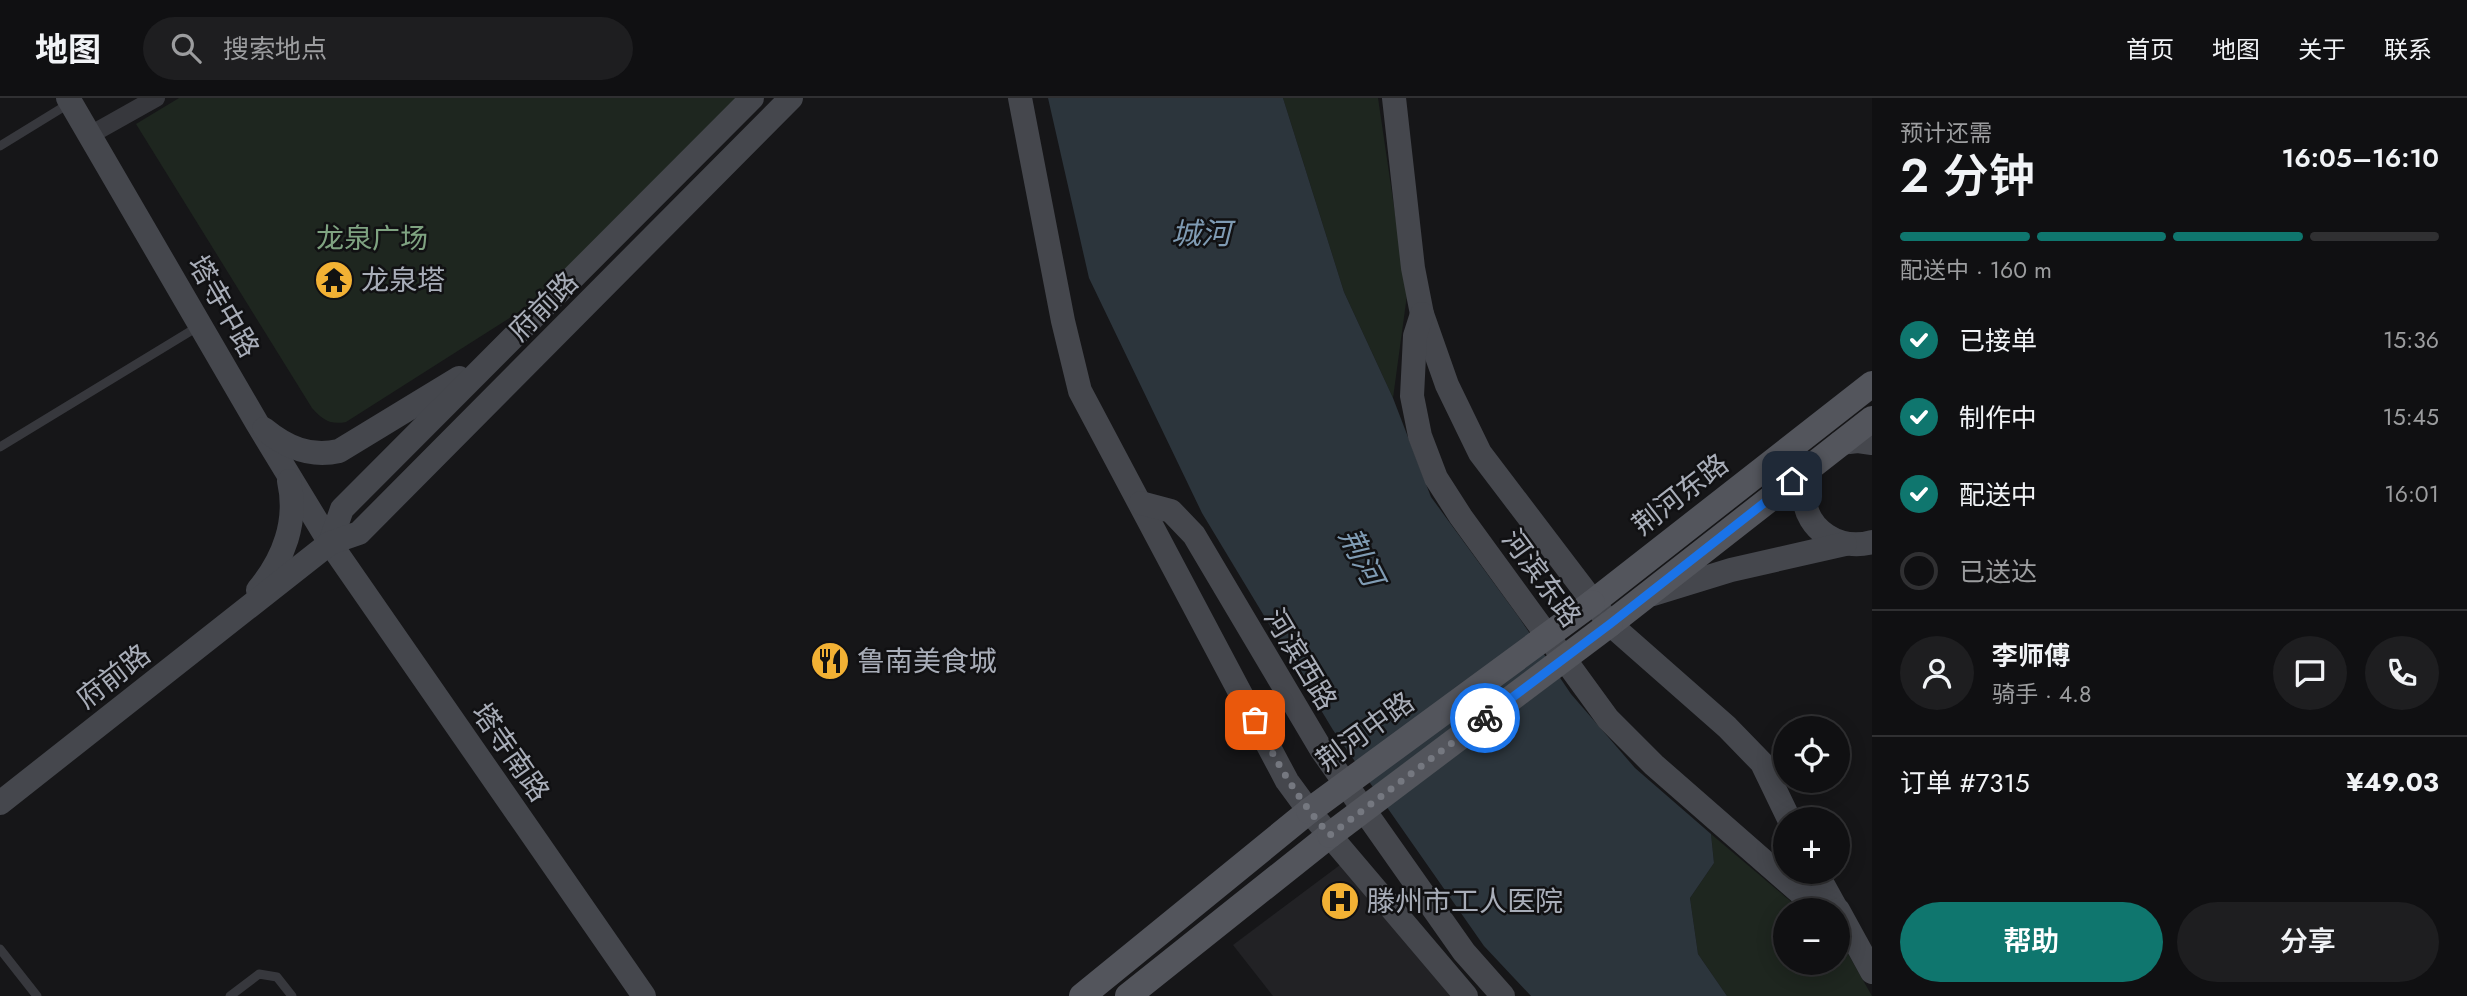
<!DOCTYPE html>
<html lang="zh">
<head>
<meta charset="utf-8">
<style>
  body { margin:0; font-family:Jost,"Noto Sans SC",sans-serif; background:#1e1e20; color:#f1f3f6; height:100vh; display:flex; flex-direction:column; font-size:26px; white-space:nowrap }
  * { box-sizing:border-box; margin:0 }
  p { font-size:23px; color:#9c9d9f }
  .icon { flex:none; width:38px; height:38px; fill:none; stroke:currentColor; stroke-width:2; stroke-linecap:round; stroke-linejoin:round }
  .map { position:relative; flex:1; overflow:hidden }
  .details { display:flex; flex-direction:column; background:#101012; width:595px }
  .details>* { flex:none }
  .fabs { position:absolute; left:1773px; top:618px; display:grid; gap:14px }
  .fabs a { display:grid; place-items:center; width:77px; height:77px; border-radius:50%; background:#101012; box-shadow:0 4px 18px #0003,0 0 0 2px #303032; font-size:35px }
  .pin { position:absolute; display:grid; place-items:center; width:60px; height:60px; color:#fff; margin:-30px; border-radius:14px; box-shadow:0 4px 10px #0006 }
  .courier { position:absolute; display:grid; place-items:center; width:70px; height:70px; margin:-35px; border:5px solid #1a73e8; border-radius:50%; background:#fff; color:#222; box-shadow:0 2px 9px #0007 }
  .head em { font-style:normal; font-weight:600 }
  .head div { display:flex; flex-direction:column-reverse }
  .head { display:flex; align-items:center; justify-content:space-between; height:119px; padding:0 28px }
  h1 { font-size:46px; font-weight:600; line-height:52px }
  .bar { display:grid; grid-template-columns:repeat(4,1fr); gap:10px 7px; align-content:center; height:84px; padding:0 28px }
  .bar i { height:9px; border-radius:5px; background:#303032 }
  .bar .on { background:#0f766e }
  .bar p { grid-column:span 4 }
  .line { display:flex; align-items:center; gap:18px; padding:0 28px; border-top:2px solid #303032 }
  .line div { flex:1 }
  .round { display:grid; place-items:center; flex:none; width:74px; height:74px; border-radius:37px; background:#1e1e20 }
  ol { padding:0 28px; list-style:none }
  li { display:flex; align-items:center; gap:21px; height:77px }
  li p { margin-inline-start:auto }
  li .icon { padding:7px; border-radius:50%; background:#0f766e; color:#fff; stroke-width:4 }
  li:last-child { color:#9c9d9f }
  li i { width:38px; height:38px; border:4px solid #303032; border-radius:50% }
  .button { display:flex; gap:14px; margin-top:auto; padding:14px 28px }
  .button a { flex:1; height:80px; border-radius:42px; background:#0f766e; color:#fff; font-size:28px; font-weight:600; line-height:80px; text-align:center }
  .button a+a { background:#1e1e20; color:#f1f3f6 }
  header { display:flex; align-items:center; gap:42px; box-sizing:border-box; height:98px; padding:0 35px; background:#101012; border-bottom:2px solid #303032 }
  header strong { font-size:33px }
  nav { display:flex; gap:38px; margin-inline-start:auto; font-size:24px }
  .search { width:490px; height:63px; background:#1e1e20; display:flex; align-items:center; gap:18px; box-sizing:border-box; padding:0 24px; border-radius:38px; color:#9c9d9f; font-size:26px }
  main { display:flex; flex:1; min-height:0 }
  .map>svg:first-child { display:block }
</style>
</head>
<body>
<header>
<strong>地图</strong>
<div class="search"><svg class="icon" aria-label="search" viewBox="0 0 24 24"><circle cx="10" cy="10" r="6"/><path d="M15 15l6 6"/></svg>搜索地点</div>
<nav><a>首页</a><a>地图</a><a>关于</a><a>联系</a></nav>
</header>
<main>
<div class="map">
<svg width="1872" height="898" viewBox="0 0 1872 898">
  <rect width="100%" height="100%" fill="#161618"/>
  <path fill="#222225" d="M 1352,758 L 1463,898 L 1273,898 L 1233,847 Z"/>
  <g fill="#1e261f">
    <path d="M 179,0 L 738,0 L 541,200 L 346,324 C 330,327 323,322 312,310 L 136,26 Z"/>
    <path d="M 1283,0 L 1378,0 L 1407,197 L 1393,300 L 1344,194 Z"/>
    <path d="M 1711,736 L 1801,812 L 1785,812 L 1785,864 L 1838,864 L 1838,842 L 1843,847 L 1872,898 L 1727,898 L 1698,856 L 1690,800 L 1714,765 Z"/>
  </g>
  <path fill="#2c353c" d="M 1048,0 L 1283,0 L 1344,194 L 1393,300 L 1431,399 L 1518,518 L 1571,596 L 1635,670 L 1711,736 L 1714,765 L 1690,800 L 1698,856 L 1727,898 L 1531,898 L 1484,848 L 1333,632 L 1202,415 L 1089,180 Z"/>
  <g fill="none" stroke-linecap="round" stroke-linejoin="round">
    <g stroke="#37383d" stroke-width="9">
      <path d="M 0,48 L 70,5"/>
      <path d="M 0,349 L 199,228"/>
      <path d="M 0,851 L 37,898"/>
      <path d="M 230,898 L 259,876 L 277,879 L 292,898"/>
    </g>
    <path stroke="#37383d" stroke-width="18" d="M 90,37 L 156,0"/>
    <g stroke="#45474d" stroke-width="24">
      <path d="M 68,0 L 257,325 L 330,445 L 644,898"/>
      <path d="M 1020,0 L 1063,223 L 1080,293 L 1287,683 L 1309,713 L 1466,898"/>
      <path d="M 1394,0 L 1413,170 L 1422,216 L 1447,287 L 1480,355 L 1610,526 L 1727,629 L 1762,665 L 1789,721"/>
      <path d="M 1422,216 L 1415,238 L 1412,298 L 1420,338 L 1436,380 L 1461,419 L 1608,621 L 1654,667 L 1820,812"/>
      <path d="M 264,331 C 286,349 310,360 339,353 L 459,280"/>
      <path d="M 1840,345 L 1858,343 L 1872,345"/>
      <path d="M 1813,366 C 1809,376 1804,386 1804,398 C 1806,433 1840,453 1872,444"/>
      <path d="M 1141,405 L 1171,413 L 1194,437 L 1321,651 L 1464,854 L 1503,898"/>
      <path d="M 330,445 L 342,411 L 752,0"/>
      <path d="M 258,492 C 284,461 298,423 289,383"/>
      <path d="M 1653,496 L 1731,472 L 1845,446"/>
      <path d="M 0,705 L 330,445 L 359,435 L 791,0"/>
      <path d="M 1816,774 L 1837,812"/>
      <path d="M 1838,812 L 1872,874"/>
    </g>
    <g stroke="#53555c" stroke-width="26">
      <path d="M 1592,505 L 1872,286"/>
      <path d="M 1610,526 L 1872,321"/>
      <path d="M 1082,898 L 1309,713"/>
      <path d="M 1128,898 L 1330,737"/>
    </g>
    <g stroke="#53555c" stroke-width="26">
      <path d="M 1309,713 L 1592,505"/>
      <path d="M 1330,737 L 1610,526"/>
    </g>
  </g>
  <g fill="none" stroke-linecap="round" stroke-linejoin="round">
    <path stroke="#757880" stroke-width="7" stroke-dasharray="0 12.6" d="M 1255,622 C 1278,666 1296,700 1330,737 L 1485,620"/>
    <path stroke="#1a73e8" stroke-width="9" d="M 1485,620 L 1610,526 L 1792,383"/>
  </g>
  <defs>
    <symbol id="temple-disc" viewBox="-11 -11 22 22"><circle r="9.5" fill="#f2b134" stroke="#111113"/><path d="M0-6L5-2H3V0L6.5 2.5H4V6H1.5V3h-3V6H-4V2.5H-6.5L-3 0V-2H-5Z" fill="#111"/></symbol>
    <symbol id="restaurant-disc" viewBox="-11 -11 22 22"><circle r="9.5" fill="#f2b134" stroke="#111113"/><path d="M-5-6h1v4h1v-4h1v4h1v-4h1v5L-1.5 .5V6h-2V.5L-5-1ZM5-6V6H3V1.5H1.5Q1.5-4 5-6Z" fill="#111"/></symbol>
    <symbol id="hospital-disc" viewBox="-11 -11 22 22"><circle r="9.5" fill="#f2b134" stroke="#111113"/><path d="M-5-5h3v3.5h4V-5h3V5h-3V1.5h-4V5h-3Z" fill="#111"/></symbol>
  </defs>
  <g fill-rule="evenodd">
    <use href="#temple-disc" x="312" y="160" width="44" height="44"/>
    <use href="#restaurant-disc" x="808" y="541" width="44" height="44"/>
    <use href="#hospital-disc" x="1318" y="781" width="44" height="44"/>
  </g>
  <g text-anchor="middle" stroke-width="5" stroke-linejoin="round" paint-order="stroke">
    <g font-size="28" fill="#7fa381" stroke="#111113">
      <text x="372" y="150">龙泉广场</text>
    </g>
    <g font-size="28" fill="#a8adb8" stroke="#111113" text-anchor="start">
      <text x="361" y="192">龙泉塔</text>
      <text x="857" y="573">鲁南美食城</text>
      <text x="1367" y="813">滕州市工人医院</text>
    </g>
    <g font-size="28" fill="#a8adb8" stroke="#111113">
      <text transform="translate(224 208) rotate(60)" y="10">塔寺中路</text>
      <text transform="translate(543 208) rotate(-45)" y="10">府前路</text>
      <text transform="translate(1680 396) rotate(-38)" y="10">荆河东路</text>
      <text transform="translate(1542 480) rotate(54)" y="10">河滨东路</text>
      <text transform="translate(1301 561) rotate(59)" y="10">河滨西路</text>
      <text transform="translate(113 578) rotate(-38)" y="10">府前路</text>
      <text transform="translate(1365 633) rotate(-36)" y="10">荆河中路</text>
      <text transform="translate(511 654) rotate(55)" y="10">塔寺南路</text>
    </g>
    <g font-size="30" font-style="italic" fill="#7f9bb3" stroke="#111113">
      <text x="1201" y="146">城河</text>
      <text transform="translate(1361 459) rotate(63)" y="10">荆河</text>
    </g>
  </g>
</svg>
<div class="fabs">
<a><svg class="icon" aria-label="locate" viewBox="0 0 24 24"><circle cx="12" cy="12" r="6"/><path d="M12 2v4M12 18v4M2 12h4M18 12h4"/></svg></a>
<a>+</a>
<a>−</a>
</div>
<div class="pin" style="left:1255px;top:622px;background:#ea580c"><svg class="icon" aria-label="bag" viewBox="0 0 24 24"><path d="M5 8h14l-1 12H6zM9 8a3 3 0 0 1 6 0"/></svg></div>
<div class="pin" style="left:1792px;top:383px;background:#1f2937"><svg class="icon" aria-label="home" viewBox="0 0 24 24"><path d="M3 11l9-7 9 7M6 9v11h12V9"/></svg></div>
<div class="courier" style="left:1485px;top:620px"><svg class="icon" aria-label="bike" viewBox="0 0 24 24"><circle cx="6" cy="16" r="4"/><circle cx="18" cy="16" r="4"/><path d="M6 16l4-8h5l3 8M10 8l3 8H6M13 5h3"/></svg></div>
</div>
<section class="details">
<div class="head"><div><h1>2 分钟</h1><p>预计还需</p></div><em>16:05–16:10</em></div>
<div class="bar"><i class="on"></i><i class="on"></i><i class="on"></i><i></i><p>配送中 · 160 m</p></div>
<ol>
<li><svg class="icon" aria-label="check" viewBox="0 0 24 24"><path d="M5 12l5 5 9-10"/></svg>已接单<p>15:36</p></li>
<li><svg class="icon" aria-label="check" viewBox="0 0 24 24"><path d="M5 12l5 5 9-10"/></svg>制作中<p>15:45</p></li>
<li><svg class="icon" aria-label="check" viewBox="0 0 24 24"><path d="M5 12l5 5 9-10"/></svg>配送中<p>16:01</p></li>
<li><i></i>已送达</li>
</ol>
<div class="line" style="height:126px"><a class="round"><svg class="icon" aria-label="person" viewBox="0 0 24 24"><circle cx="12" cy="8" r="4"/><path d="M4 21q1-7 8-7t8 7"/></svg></a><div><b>李师傅</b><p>骑手 · 4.8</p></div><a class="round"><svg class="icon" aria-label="chat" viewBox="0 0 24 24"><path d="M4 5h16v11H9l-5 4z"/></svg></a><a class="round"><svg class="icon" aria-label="phone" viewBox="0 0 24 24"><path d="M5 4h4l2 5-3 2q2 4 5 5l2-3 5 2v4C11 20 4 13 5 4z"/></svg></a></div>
<div class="line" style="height:91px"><div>订单 #7315</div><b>¥49.03</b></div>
<div class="button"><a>帮助</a><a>分享</a></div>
</section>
</main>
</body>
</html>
